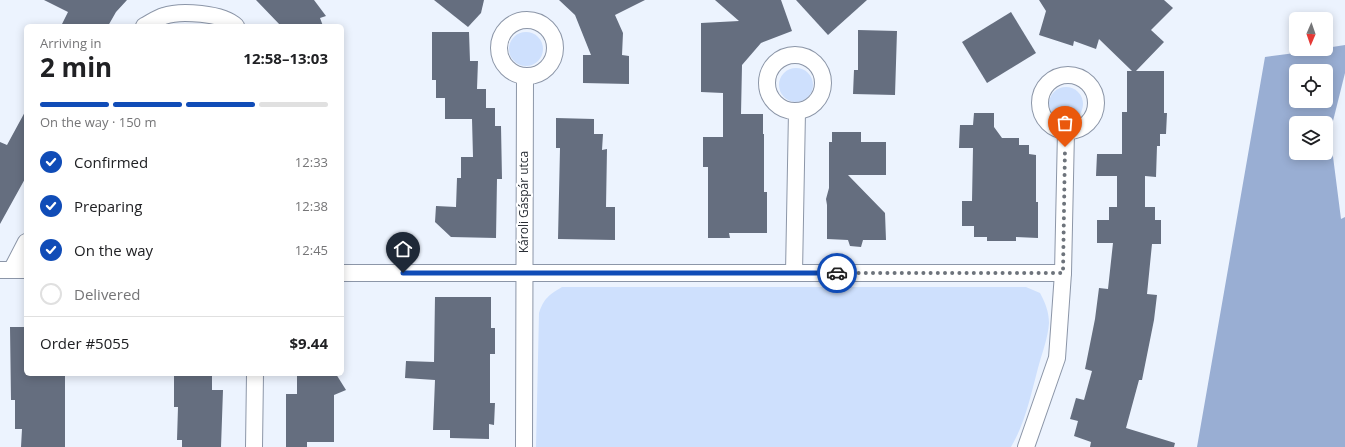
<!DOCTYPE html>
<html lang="en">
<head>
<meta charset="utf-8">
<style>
  body { margin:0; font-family:"Open Sans",sans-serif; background:#f6f6f6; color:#202124; height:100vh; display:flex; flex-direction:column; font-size:15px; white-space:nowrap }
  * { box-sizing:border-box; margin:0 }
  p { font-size:13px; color:#757577 }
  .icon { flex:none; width:22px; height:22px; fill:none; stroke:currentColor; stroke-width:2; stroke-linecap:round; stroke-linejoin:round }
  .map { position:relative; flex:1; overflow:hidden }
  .panel { position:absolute; left:24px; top:24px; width:320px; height:352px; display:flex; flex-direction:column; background:#fff; border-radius:6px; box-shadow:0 2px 10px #0003 }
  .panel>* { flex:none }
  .needle { width:26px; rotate:182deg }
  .fabs { position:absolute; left:1289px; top:12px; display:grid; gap:8px }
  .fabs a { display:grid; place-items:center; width:44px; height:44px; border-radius:6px; background:#fff; box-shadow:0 2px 10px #0003; font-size:20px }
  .pin { position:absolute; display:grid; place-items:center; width:34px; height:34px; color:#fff; margin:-41px -17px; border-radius:50% 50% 50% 0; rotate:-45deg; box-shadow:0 0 4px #0007 }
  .pin .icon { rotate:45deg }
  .courier { position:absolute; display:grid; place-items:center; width:40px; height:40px; margin:-20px; border:3px solid #104cb7; border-radius:50%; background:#fff; color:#222; box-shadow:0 1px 5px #0007 }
  .head em { font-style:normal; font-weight:700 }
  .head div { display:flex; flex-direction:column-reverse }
  .head { display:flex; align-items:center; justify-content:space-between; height:68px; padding:0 16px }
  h1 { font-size:26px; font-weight:700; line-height:30px }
  .bar { display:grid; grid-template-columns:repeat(4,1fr); gap:6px 4px; align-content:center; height:48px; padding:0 16px }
  .bar i { height:5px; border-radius:3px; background:#e0e0e0 }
  .bar .on { background:#104cb7 }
  .bar p { grid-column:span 4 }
  .line { display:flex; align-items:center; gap:10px; padding:0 16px; border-top:1px solid #e0e0e0 }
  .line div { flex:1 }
  ol { padding:0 16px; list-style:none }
  li { display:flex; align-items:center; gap:12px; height:44px }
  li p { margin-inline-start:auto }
  li .icon { padding:4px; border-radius:50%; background:#104cb7; color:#fff; stroke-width:4 }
  li:last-child { color:#757577 }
  li i { width:22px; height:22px; border:2px solid #e0e0e0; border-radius:50% }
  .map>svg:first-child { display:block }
</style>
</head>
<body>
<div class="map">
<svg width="1345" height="447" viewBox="0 0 1345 447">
  <rect width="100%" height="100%" fill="#ecf3fe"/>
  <g fill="#cee0fd">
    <circle cx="526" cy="49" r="17"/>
    <circle cx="796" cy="85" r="17"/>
    <circle cx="1066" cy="104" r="17"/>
    <path d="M 562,287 L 1026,287 L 1040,293 C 1045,302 1049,312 1049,323 C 1048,338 1042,353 1038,368 C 1031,394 1025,424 1011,447 L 536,447 L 539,313 C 544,298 549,295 562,287 Z"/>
  </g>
  <path fill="#99aed3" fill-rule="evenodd" d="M 1345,45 L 1345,73 L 1330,133 L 1341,219 L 1345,217 L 1345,447 L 1197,447 L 1265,57 L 1326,49 L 1326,48 ZM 1296,71 L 1326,71 L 1326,101 L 1296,101 ZM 1296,123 L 1326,123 L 1326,153 L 1296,153 Z"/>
  <g fill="#656e7f">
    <path d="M 44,0 L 127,0 L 116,12 L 108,26 L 61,26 L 68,12 Z"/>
    <path d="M 256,0 L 314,0 L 326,16 L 320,18 L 323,26 L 281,26 Z"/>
    <path d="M 434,0 L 484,0 L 481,13 L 468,27 Z"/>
    <path d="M 559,0 L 645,0 L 615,15 L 623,33 L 622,55 L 629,56 L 629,84 L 583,83 L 583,55 L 591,55 L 575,15 Z"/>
    <path d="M 715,0 L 781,0 L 792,31 L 761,43 L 742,65 L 741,114 L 763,114 L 763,134 L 764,134 L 764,192 L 767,192 L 767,233 L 729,233 L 730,238 L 708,238 L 708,167 L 703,167 L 703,137 L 723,137 L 723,93 L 701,92 L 701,23 L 739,21 Z"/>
    <path d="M 796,0 L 867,0 L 828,35 Z"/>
    <path d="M 1039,0 L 1164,0 L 1173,8 L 1151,30 L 1164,42 L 1136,71 L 1164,71 L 1164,113 L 1167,113 L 1166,134 L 1160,134 L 1160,146 L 1157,146 L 1156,177 L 1145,176 L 1145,207 L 1155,207 L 1155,220 L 1161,220 L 1161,244 L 1152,244 L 1147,294 L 1157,295 L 1154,320 L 1142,380 L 1139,380 L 1126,428 L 1175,443 L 1174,447 L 1090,447 L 1091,442 L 1074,436 L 1078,421 L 1070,419 L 1076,398 L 1084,400 L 1092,371 L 1085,369 L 1095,319 L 1099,288 L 1108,289 L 1113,243 L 1097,243 L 1097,220 L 1109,220 L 1109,207 L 1117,207 L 1117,176 L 1096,176 L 1097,154 L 1122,154 L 1122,112 L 1127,112 L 1127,71 L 1132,71 L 1099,39 L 1096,49 L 1074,41 L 1073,46 L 1039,35 L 1046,11 Z"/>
    <path d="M 1011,12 L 1036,53 L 987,83 L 962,42 Z"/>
    <path d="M 858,30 L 897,31 L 895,95 L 853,94 L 854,70 L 858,70 Z"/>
    <path d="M 432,32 L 469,32 L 470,61 L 478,61 L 477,89 L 486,89 L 486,108 L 495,108 L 495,126 L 501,126 L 502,179 L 497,179 L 496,238 L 451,237 L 435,222 L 436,206 L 456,207 L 457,178 L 461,178 L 461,157 L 473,157 L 472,119 L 445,119 L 445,98 L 436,98 L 436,80 L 432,80 Z"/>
    <path d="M 26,110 L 26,177 L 0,224 L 0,142 L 7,145 Z"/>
    <path d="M 974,113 L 994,113 L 994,127 L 1002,138 L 1019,138 L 1019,145 L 1029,145 L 1029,154 L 1036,155 L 1036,202 L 1038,202 L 1038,238 L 1016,237 L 1016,241 L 987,241 L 987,237 L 974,237 L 974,226 L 962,226 L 962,201 L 972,201 L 973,148 L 959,148 L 960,125 L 973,125 Z"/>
    <path d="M 556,118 L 594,119 L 594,134 L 603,134 L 602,150 L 607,149 L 606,207 L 615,207 L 615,240 L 558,239 L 560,148 L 556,148 Z"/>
    <path d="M 832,132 L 861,132 L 861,142 L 886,142 L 886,175 L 848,175 L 885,213 L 886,240 L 863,240 L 861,247 L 850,246 L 848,240 L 827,239 L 827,205 L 826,199 L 829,188 L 829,142 L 832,142 Z"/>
    <path d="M 435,297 L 491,297 L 491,328 L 495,328 L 495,354 L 490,354 L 490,403 L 495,403 L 494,425 L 489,424 L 489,439 L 450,438 L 450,430 L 433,430 L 435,380 L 405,378 L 406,361 L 434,362 Z"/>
    <path d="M 10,327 L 26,327 L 26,374 L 65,374 L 65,447 L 21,447 L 22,429 L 15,429 L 15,400 L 11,400 Z"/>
    <path d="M 174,374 L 212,374 L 212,390 L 223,390 L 221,447 L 182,447 L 182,440 L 177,440 L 178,407 L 174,407 Z"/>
    <path d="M 297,374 L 336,374 L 346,390 L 334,395 L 334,442 L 307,442 L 307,447 L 286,447 L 286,394 L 297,394 Z"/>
  </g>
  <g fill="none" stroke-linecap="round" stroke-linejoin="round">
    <defs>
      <g id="minor">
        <circle cx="527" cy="48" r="28"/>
        <path d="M 144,26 C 150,23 157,18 164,16 C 180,10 223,13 236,26"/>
        <circle cx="795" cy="83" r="28"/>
        <circle cx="1068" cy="103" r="28"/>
        <path d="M 12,269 L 26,242"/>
        <path d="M 0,270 L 26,270"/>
        <path d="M 342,273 L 1063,273"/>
        <path d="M 794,273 L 797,111"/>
        <path d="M 254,447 L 255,374"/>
        <path d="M 524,447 L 525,76"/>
        <path d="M 1026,447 L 1057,358 L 1063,273 L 1066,131"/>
      </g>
    </defs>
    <use href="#minor" stroke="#8c96a8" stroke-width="18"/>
    <use href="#minor" stroke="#fff" stroke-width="16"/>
  </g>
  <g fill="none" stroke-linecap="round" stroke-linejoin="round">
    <path stroke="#6d737b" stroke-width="4" stroke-dasharray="0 7.2" d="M 837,273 L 1063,273 L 1065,147"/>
    <path stroke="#104cb7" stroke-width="5" d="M 403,273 L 837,273"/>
  </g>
  <g text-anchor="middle" stroke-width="4" stroke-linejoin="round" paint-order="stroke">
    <g font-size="12" fill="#292e35" stroke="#fff">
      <text transform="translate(524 202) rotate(-90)" y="4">Károli Gáspár utca</text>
    </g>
  </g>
</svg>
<div class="fabs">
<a><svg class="needle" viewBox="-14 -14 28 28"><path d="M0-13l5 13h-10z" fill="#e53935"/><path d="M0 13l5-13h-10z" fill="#757577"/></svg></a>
<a><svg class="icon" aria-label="locate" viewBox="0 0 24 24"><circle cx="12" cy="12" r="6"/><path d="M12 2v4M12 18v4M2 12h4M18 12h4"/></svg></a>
<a><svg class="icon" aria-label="layers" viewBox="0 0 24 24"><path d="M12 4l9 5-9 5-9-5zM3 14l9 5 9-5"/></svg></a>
</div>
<div class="pin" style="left:1065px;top:147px;background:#ea580c"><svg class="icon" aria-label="bag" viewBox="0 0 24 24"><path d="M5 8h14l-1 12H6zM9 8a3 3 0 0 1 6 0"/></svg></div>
<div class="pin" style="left:403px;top:273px;background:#1f2937"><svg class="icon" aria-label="home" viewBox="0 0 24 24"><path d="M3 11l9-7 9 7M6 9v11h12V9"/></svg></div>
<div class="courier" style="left:837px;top:273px"><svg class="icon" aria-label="car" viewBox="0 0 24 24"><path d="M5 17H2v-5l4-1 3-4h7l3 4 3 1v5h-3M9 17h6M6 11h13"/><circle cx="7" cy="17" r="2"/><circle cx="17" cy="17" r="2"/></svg></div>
<section class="panel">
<div class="head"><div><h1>2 min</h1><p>Arriving in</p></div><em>12:58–13:03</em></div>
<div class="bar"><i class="on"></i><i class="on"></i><i class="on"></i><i></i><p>On the way · 150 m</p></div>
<ol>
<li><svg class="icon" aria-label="check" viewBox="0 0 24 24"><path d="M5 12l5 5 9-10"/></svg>Confirmed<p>12:33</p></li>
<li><svg class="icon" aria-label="check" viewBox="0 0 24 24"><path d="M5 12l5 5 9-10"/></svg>Preparing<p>12:38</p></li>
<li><svg class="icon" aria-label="check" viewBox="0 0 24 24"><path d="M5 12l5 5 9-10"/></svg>On the way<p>12:45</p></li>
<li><i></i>Delivered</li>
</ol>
<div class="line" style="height:52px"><div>Order #5055</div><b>$9.44</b></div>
</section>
</div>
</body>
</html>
